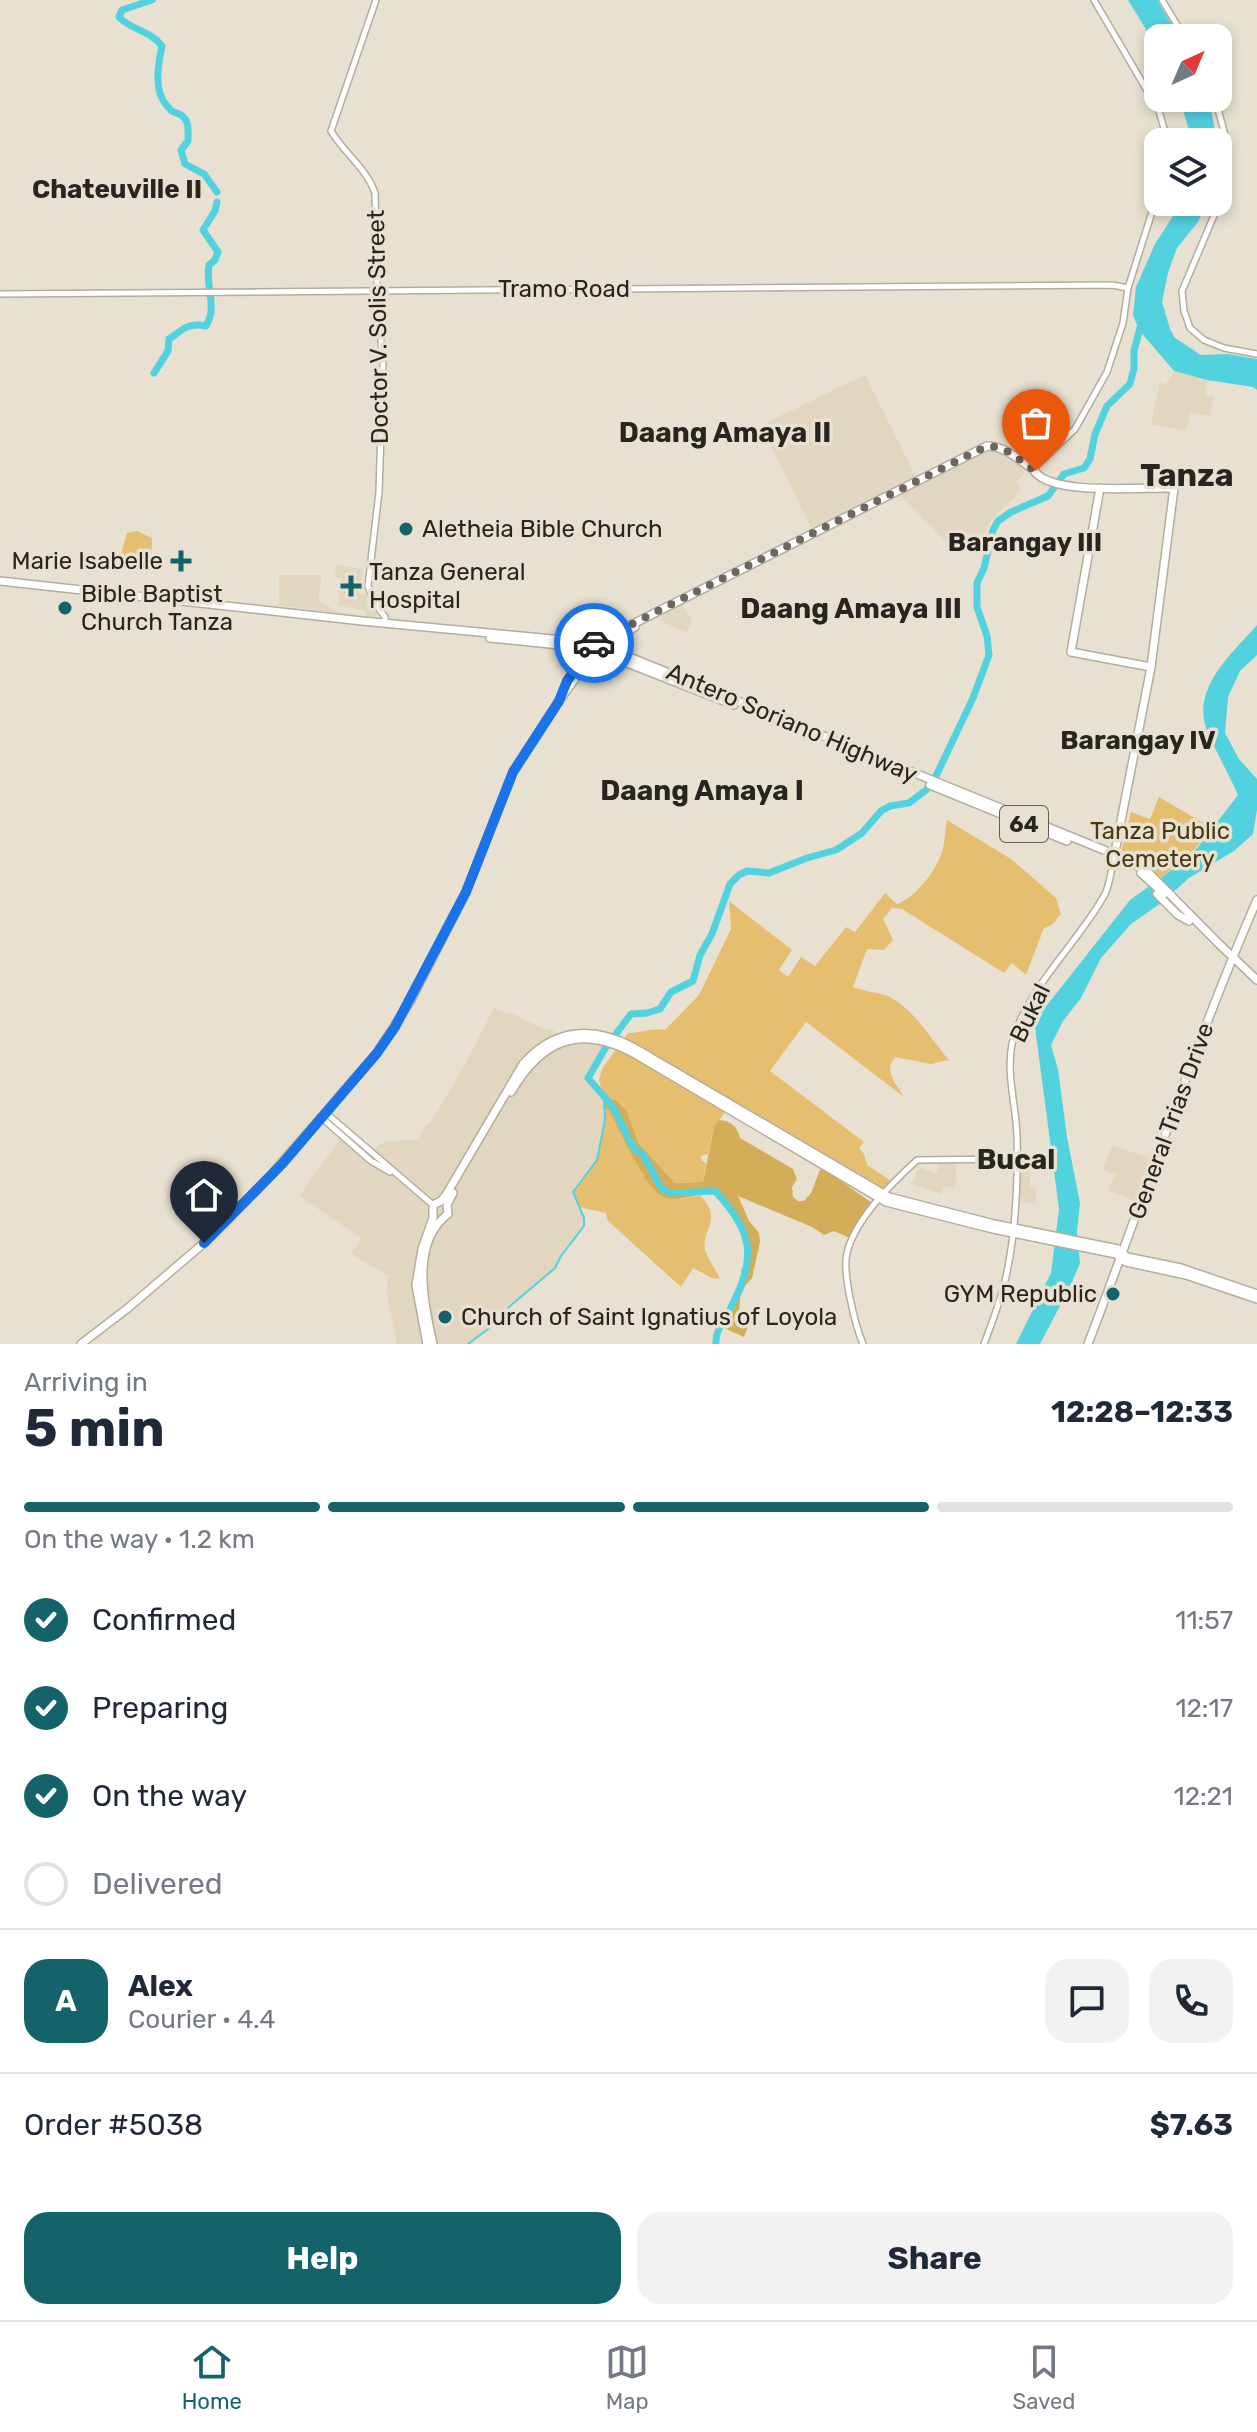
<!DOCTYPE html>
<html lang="en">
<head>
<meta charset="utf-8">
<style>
  body { margin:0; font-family:Rubik,sans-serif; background:#f2f2f3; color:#1f2937; height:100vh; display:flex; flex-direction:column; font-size:30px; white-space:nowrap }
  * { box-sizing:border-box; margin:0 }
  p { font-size:26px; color:#747a83 }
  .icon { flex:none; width:44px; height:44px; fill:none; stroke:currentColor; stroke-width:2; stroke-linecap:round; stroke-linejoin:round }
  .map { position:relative; height:1344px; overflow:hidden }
  .side { display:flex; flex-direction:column; background:#fff; flex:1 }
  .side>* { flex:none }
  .needle { width:52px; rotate:44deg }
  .fabs { position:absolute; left:1144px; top:24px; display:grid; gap:16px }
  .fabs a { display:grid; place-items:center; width:88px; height:88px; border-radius:16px; background:#fff; box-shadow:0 4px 12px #0003; font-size:40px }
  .pin { position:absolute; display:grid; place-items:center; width:68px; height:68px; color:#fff; margin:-82px -34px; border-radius:50% 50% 50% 0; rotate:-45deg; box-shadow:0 0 8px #0007 }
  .pin .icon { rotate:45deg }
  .courier { position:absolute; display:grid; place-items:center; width:80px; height:80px; margin:-40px; border:6px solid #1a73e8; border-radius:50%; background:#fff; color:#222; box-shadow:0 2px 10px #0007 }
  .headline em { font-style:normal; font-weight:700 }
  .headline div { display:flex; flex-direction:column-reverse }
  .headline { display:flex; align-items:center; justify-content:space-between; height:136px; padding:0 24px }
  h1 { font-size:52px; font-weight:700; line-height:60px }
  .bar { display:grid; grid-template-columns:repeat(4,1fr); gap:12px 8px; align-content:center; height:96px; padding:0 24px }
  .bar i { height:10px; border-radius:6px; background:#e0e1e3 }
  .bar .selected { background:#14626a }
  .bar p { grid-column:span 4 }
  .line { display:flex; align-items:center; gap:20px; padding:0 24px; border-top:2px solid #e0e1e3 }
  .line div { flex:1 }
  .round { display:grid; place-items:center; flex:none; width:84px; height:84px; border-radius:24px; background:#f2f2f3 }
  ol { padding:0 24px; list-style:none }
  li { display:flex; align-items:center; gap:24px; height:88px }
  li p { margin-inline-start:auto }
  li .icon { padding:8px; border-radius:50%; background:#14626a; color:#fff; stroke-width:4 }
  li:last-child { color:#747a83 }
  li i { width:44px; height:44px; border:4px solid #e0e1e3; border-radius:50% }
  .primary-button { display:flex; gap:16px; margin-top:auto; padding:16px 24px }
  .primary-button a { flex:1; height:92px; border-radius:24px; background:#14626a; color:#fff; font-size:32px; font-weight:700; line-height:92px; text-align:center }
  .primary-button a+a { background:#f2f2f3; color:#1f2937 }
  .tab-bar { display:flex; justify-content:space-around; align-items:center; height:112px; border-top:2px solid #e0e1e3; background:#fff; font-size:22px; color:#747a83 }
  .tab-bar a { display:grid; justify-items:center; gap:4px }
  .tab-bar .selected { color:#14626a }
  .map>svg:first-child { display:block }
</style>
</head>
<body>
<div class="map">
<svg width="1257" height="1344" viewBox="0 0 1257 1344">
  <rect width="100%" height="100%" fill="#e8e1d1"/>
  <g fill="#e2d6c0">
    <path d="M 1174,371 L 1207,380 L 1205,395 L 1214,397 L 1209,416 L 1190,413 L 1186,431 L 1151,424 L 1160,382 L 1166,384 Z"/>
    <path d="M 865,375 L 916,477 L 811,528 L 761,425 Z"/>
    <path d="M 993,449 L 1013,460 L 1025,472 L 1016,482 L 1021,491 L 992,519 L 985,533 L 984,545 L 973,552 L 963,541 L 954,550 L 899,494 L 982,452 Z"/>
    <path d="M 336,565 L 363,569 L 360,594 L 368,595 L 367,600 L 370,601 L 369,609 L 377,611 L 376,617 L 365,616 L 365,610 L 338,606 L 342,578 L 335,577 Z"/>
    <path d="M 279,575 L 322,575 L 318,601 L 344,614 L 279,605 Z"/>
    <path d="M 682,605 L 692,620 L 687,633 L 665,623 L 661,616 Z"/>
    <path d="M 494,1008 L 507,1014 L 509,1012 L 542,1028 L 553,1030 L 558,1035 L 584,1030 L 608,1033 L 604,1043 L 607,1045 L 589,1078 L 604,1098 L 605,1120 L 597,1160 L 573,1192 L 584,1218 L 584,1226 L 561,1256 L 555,1268 L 509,1307 L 499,1321 L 468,1344 L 397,1344 L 387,1294 L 388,1275 L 351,1254 L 361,1238 L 299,1196 L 340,1139 L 325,1126 L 334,1116 L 373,1149 L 384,1142 L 420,1139 L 422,1130 L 431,1122 L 464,1066 Z"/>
    <path d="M 1112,1145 L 1153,1159 L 1138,1202 L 1109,1191 L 1115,1175 L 1103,1170 Z"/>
    <path d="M 955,1160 L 957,1177 L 954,1189 L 945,1186 L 941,1194 L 912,1184 L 919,1167 L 937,1173 L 938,1161 Z"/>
    <path d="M 1018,1166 L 1030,1170 L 1030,1186 L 1036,1189 L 1036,1203 L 1017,1201 Z"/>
  </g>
  <g fill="#e5bf6f">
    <path d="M 137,531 L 152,538 L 151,562 L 144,556 L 139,559 L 120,557 L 127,533 Z"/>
    <path d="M 1159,797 L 1212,828 C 1197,848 1182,863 1161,877 L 1121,853 L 1131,812 L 1150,819 Z"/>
    <path d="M 947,820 L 1011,859 L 1056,898 L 1061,914 L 1052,925 L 1044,928 L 1026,975 L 1012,963 L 1004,973 L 902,909 L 892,908 L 883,919 L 893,940 L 884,950 L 867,949 L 853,987 C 863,991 875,992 885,995 C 912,1005 931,1040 949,1060 L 931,1064 L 895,1057 C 883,1072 896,1083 904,1097 L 806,1022 L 770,1071 L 864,1142 L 859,1148 L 864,1154 L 867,1165 L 891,1181 L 879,1195 L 729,1107 L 714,1127 L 708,1154 L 701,1156 L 702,1161 L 706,1163 L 703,1182 L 675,1183 L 639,1144 L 626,1109 L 622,1104 L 605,1101 C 615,1123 646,1193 669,1198 C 679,1201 690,1197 700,1195 C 724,1220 701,1229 705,1250 C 707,1258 716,1269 720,1279 L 712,1278 L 693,1268 L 681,1287 L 607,1220 L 606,1213 L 579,1207 L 573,1192 L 597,1159 L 605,1120 L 604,1098 L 599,1080 L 602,1069 L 628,1033 C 641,1033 653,1027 665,1030 L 699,995 L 731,929 L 729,901 L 792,950 L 779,970 L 788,977 L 801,957 L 815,966 L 846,927 L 855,932 L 885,893 L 897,904 C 916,897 936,871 942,852 C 945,842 945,830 947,820 Z"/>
  </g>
  <path fill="#d4ad59" d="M 607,1099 L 616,1100 L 626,1109 L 639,1144 L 675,1183 L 703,1182 L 714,1127 L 719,1120 C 731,1121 737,1126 740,1138 L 793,1169 L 797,1179 L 792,1187 L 793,1197 L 798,1201 L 804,1201 L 811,1193 L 820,1170 L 824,1169 L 872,1203 L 857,1222 L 850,1238 L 834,1231 L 824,1235 L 812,1227 L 738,1196 L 749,1221 L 759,1233 L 760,1242 L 752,1278 L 745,1286 L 740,1298 L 739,1316 L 749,1323 L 744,1337 L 720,1326 L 718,1319 L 720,1316 L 725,1317 L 743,1278 L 741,1270 L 748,1258 C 747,1237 735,1195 709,1194 C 692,1193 676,1205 660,1195 C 644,1184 618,1129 609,1110 L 603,1108 Z"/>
  <g fill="#52d2df">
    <path d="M 1128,0 L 1157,0 L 1180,38 L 1158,38 L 1158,49 Z"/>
    <path d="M 1179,98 L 1209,98 L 1217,142 L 1193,142 Z"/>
    <path d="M 1182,202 L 1206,202 L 1198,222 L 1177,248 L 1168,273 L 1162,302 L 1170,329 L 1175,338 L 1201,355 L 1228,354 L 1257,359 L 1257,390 L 1253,387 L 1207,380 L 1174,371 L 1139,330 L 1133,315 L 1136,287 L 1155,244 Z"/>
    <path d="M 1257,625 L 1257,655 L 1240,671 L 1228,697 L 1225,733 L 1239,759 L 1257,779 L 1257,810 L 1253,834 L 1234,851 L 1189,878 L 1161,903 L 1131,924 L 1101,958 L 1081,998 L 1063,1021 L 1051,1045 L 1058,1069 L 1067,1137 L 1080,1203 L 1077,1232 L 1080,1263 L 1070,1287 L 1040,1344 L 1016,1344 L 1051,1273 L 1059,1209 L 1035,1027 L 1044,1009 L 1130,900 L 1180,864 L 1198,847 L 1238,795 C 1229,774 1217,754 1208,733 C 1189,689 1232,654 1257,625 Z"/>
  </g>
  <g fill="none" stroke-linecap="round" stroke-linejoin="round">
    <path stroke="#52d2df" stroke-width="2" d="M 468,1344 L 499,1321 L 509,1307 L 555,1268 L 561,1256 L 584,1226 L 584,1218 L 573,1192 L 597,1160 L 605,1120 L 604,1098"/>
    <g stroke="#52d2df" stroke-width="7">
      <path d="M 152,0 L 122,10 L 119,17 C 131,30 151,31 162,46 C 158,65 153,92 168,107 C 173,113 172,111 179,114 C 190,119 188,130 188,141 L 181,150 L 185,164 L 204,174 L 217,192"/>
      <path d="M 154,373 L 168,351 L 169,339 C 182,330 189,322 206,326 C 218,307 205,287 209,265 L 215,260 L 218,252 L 203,230 L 215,211 L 217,202"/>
      <path d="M 716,1344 C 715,1331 724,1321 730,1309 C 757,1259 754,1232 715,1191 L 670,1193 L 661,1188 L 644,1156 L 633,1147 L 613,1107 L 588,1078 L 606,1047 L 631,1014 L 647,1013 L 660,1009 L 671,992 L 693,981 L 700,955 L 712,934 L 730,884 L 739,875 L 747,871 L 769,873 L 807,858 L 836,850 L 862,833 L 881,811 L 890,806 L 909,803 L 926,790 L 936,776 L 973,698 L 989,655 L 987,636 L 977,607 L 977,583 L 984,568 L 993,530 L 998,521 L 1011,512 L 1048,496 L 1064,474 L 1084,468 L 1090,459 L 1095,434 L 1107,406 L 1130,384 L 1134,368 L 1134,351 L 1141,324"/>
    </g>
    <defs>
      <g id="minor">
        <path d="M 376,0 L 331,131 C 344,153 367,169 375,193 L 377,292 L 383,365 L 379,492 L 368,586 L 374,602 L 385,617 L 385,623"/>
        <path d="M 1094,0 L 1159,111 L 1165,132 L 1164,142"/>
        <path d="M 1162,0 L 1185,38"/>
        <path d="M 1215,98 L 1225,135 L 1227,185 L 1182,291 L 1184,311 L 1190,328 L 1204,340 L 1224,348 L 1257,354"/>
        <path d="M 0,294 L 1112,285 L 1128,288"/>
        <path d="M 1035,467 L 1075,429 L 1107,372 L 1123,323 L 1128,288 L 1158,193"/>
        <path d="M 326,1113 L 433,1205"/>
        <path d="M 322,1118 L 371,1161 L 390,1172"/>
        <path d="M 863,1344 C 855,1325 842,1272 847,1253 C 855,1219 892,1183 917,1160 L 1016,1159"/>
        <path d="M 984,1344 C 992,1323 1000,1302 1005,1281 C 1016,1234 1018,1182 1017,1135 C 1016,1106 1006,1073 1012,1044 C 1024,991 1080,941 1105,894 C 1110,883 1111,870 1114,859"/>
      </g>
      <g id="major">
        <path d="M 1100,488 L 1071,652 L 1151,667"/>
        <path d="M 0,581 L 362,621 L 595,643 L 1126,859 L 1150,874 L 1218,943 L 1257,980"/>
        <path d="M 490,638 L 589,648 L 734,705"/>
        <path d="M 559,701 L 567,681 L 595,643 L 987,446 C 1004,446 1017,458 1031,468 L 1035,467 L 1035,472 C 1055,496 1142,487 1174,488 L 1151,667 L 1114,857"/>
        <path d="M 930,785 L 1067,841"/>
        <path d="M 1141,873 L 1164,894"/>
        <path d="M 1157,894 L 1178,915 L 1189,921"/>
        <path d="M 511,1092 C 542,1039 580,1024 635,1054 L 886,1202 L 993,1229 L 1116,1254 L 1126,1262 L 1186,1275 L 1257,1299"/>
        <path d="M 81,1344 L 128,1308 L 204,1243 L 264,1183 L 377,1053 L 411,1000 L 466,892 L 513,772 L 559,701 L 593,654 L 603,645 L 635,627"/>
        <path d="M 427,1344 L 416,1285 L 422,1249 L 433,1218 L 433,1205 L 441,1201 L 446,1195 L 523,1064 C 555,1028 592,1026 633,1047 L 889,1197 L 994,1224 L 1118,1249 L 1127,1257 L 1181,1268 L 1257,1294"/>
        <path d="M 433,1344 C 424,1305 410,1242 448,1214 L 447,1205 L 453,1193"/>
        <path d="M 1088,1344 C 1145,1196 1194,1045 1257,900"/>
      </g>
    </defs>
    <use href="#minor" stroke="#b4ad9d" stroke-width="8"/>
    <use href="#major" stroke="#b4ad9d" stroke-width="10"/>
    <use href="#minor" stroke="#fff" stroke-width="5"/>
    <use href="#major" stroke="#fff" stroke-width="7"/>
  </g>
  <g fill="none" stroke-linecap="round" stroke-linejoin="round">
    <path stroke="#6b675d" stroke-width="8" stroke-dasharray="0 14.4" d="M 594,643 L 985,447 C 1003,444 1017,458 1031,468 L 1035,467 L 1036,471"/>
    <path stroke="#1a73e8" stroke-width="10" d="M 204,1243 L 283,1163 L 377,1053 L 395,1027 L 466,892 L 513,772 L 559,701 L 567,681 L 594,643"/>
  </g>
  <g fill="#14626a" stroke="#e8e1d1" stroke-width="3">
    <circle cx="406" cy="529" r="8"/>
    <path d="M177 549h8v8h8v8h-8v8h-8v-8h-8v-8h8z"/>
    <path d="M347 574h8v8h8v8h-8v8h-8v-8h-8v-8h8z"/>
    <circle cx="65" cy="608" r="8"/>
    <circle cx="1113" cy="1294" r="8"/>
    <circle cx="445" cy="1317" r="8"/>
  </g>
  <g text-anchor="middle" stroke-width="7" stroke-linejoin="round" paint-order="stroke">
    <rect fill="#e8e1d1" stroke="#625d54" stroke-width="2" x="1000" y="806" width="48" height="36" rx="6"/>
    <g font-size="22" font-weight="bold" fill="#28251f">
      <text x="1024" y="832">64</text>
    </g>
    <g font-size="24" fill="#28251f" stroke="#e8e1d1">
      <text x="564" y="297">Tramo Road</text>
      <text transform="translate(378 327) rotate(-91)" y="8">Doctor V. Solis Street</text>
      <text transform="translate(792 723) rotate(23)" y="8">Antero Soriano Highway</text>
      <text transform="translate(1030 1013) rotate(-64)" y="8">Bukal</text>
      <text transform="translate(1171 1121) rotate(-70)" y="8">General Trias Drive</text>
    </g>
    <g font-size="24" fill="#28251f" stroke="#e8e1d1" text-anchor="start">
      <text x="422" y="537">Aletheia Bible Church</text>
      <text x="163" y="569" text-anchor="end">Marie Isabelle</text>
      <text x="369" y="580">Tanza General<tspan x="369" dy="28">Hospital</tspan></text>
      <text x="81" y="602">Bible Baptist<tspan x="81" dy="28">Church Tanza</tspan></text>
      <text x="1097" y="1302" text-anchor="end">GYM Republic</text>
      <text x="461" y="1325">Church of Saint Ignatius of Loyola</text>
    </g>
    <g font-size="24" fill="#483813" stroke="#e8e1d1">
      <text x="1160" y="839">Tanza Public<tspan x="1160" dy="28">Cemetery</tspan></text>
    </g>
    <g font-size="26" font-weight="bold" fill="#28251f" stroke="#e8e1d1">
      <text x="117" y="198">Chateuville II</text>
      <text x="1025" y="551">Barangay III</text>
      <text x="1138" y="749">Barangay IV</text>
    </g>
    <g font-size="28" font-weight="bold" fill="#28251f" stroke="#e8e1d1">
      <text x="725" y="442">Daang Amaya II</text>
      <text x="851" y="618">Daang Amaya III</text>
      <text x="702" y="800">Daang Amaya I</text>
      <text x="1016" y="1169">Bucal</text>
    </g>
    <g font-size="32" font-weight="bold" fill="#28251f" stroke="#e8e1d1">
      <text x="1187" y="486">Tanza</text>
    </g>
  </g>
</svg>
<div class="fabs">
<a><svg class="needle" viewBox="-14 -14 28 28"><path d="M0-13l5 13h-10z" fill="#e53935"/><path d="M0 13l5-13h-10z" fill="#747a83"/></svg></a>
<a><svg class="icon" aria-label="layers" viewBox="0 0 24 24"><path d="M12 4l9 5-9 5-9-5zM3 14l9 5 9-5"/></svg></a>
</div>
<div class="pin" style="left:1036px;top:471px;background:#ea580c"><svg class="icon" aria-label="bag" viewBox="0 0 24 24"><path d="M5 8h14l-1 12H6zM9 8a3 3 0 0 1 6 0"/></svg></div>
<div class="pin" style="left:204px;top:1243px;background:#1f2937"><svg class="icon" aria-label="home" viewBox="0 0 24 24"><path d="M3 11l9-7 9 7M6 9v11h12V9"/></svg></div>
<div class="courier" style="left:594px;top:643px"><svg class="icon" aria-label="car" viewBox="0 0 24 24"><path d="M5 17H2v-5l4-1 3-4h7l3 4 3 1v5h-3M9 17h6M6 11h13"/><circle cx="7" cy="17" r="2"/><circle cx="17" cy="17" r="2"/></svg></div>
</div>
<section class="side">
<div class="headline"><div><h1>5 min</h1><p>Arriving in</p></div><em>12:28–12:33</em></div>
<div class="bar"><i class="selected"></i><i class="selected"></i><i class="selected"></i><i></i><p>On the way · 1.2 km</p></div>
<ol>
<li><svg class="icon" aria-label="check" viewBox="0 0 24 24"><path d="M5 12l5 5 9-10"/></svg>Confirmed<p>11:57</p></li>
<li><svg class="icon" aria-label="check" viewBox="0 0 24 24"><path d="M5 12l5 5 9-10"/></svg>Preparing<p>12:17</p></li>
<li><svg class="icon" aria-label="check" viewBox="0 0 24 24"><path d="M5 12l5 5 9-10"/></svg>On the way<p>12:21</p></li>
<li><i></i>Delivered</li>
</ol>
<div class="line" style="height:144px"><b class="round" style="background:#14626a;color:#fff">A</b><div><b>Alex</b><p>Courier · 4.4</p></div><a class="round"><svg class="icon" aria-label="chat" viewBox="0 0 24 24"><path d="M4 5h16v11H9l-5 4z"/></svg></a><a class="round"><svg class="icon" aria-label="phone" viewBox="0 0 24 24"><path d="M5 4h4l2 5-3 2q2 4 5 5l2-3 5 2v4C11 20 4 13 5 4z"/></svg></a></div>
<div class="line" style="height:104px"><div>Order #5038</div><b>$7.63</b></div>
<div class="primary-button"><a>Help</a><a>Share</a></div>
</section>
<nav class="tab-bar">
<a class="selected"><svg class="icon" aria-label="home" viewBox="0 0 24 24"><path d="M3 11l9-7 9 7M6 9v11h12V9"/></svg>Home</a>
<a><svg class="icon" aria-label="map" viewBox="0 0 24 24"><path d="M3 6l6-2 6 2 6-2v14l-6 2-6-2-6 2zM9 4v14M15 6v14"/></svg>Map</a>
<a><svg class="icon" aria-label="saved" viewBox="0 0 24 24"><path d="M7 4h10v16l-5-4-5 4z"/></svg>Saved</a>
</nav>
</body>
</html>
